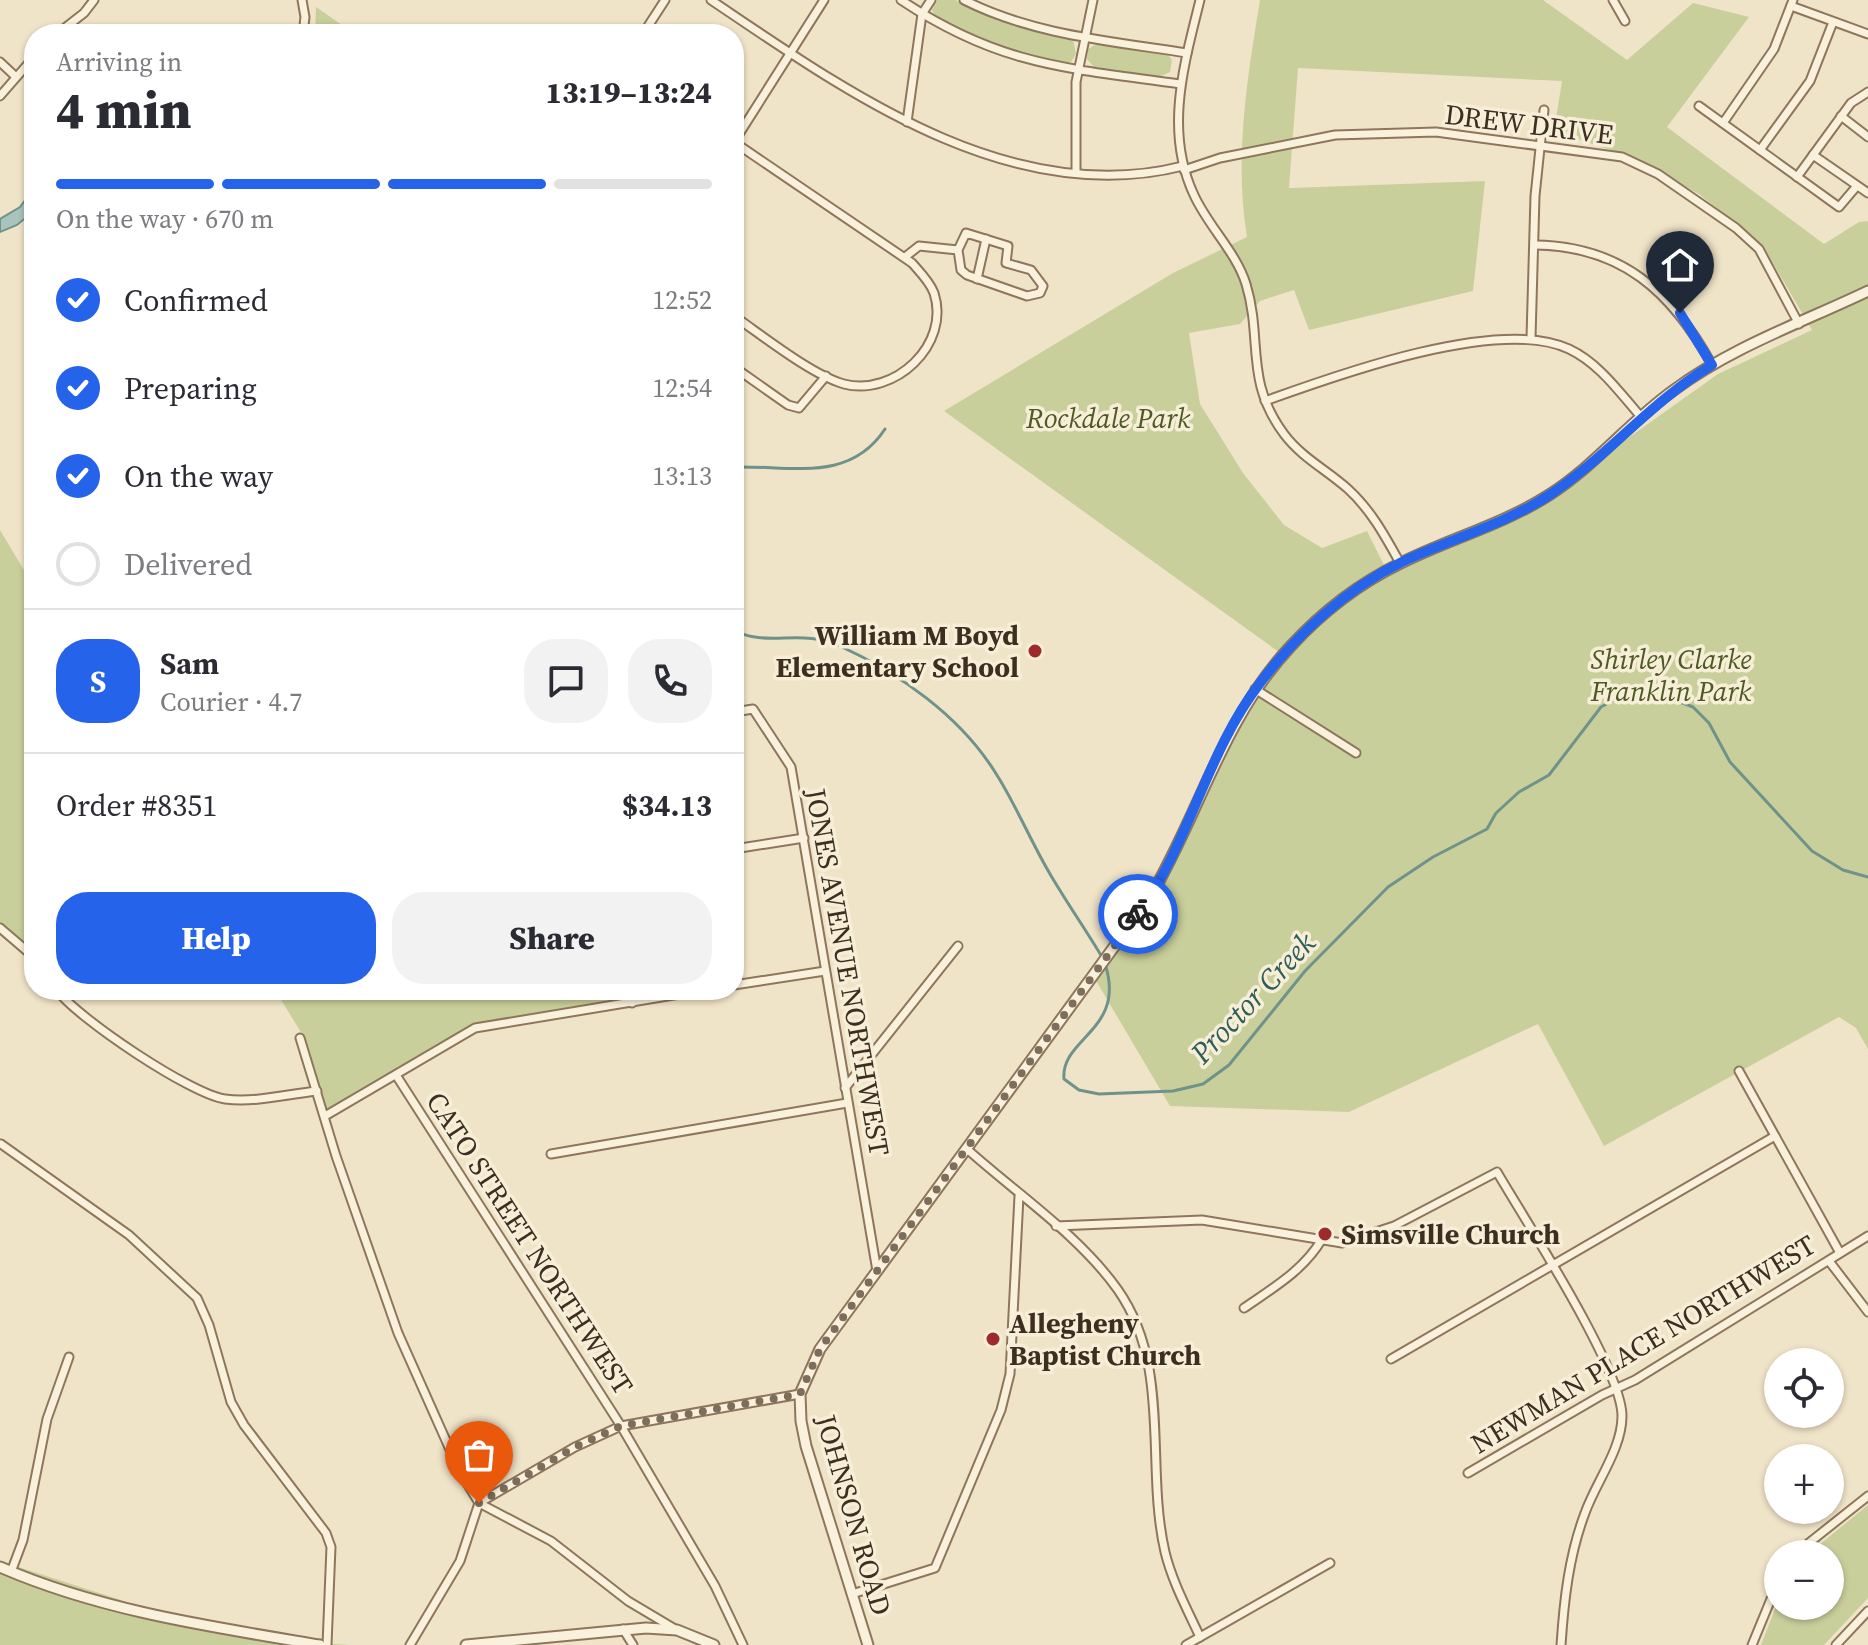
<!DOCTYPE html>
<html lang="en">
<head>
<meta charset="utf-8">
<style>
  body { margin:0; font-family:"Source Serif 4",serif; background:#f2f2f3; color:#2b2b33; height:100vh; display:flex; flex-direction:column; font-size:30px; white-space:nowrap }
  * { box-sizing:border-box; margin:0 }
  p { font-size:26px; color:#7c7c81 }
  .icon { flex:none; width:44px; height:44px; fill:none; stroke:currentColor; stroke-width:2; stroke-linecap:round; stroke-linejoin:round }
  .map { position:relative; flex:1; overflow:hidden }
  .side { position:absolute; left:24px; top:24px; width:720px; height:976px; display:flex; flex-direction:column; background:#fff; border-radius:32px; box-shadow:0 2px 6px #0004 }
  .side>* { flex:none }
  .buttons { position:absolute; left:1764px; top:1348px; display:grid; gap:16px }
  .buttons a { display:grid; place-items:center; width:80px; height:80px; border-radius:50%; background:#fff; box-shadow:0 2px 6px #0004; font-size:40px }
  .pin { position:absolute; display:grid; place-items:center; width:68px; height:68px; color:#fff; margin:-82px -34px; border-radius:50% 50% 50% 0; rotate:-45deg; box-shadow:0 0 8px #0007 }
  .pin .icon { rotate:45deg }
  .courier { position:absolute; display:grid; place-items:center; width:80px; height:80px; margin:-40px; border:6px solid #2563eb; border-radius:50%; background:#fff; color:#222; box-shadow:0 2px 10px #0007 }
  .head em { font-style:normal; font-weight:800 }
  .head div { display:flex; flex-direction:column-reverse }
  .head { display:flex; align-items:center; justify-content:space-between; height:136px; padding:0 32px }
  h1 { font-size:52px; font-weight:800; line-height:60px }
  .bar { display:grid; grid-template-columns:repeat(4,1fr); gap:12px 8px; align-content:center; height:96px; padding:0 32px }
  .bar i { height:10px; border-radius:6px; background:#e1e1e2 }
  .bar .active { background:#2563eb }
  .bar p { grid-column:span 4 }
  .line { display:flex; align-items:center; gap:20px; padding:0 32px; border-top:2px solid #e1e1e2 }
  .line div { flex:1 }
  .round { display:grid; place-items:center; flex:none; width:84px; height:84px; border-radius:32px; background:#f2f2f3 }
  ol { padding:0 32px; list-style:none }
  li { display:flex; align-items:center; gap:24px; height:88px }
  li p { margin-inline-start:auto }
  li .icon { padding:8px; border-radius:50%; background:#2563eb; color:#fff; stroke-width:4 }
  li:last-child { color:#7c7c81 }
  li i { width:44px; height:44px; border:4px solid #e1e1e2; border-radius:50% }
  .action { display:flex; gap:16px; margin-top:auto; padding:16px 32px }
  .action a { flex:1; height:92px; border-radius:32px; background:#2563eb; color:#fff; font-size:32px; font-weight:800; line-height:92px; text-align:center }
  .action a+a { background:#f2f2f3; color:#2b2b33 }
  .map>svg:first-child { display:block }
</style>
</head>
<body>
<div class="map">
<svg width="1868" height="1645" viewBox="0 0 1868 1645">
  <rect width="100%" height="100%" fill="#f0e4c8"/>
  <g fill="#c9cf9b" fill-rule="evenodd">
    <path d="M 937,0 L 955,0 L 998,21 L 1073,39 L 1076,54 L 1071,62 L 1063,63 L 994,45 L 936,17 L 932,10 Z"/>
    <path d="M 1260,0 L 1543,0 L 1627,60 L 1693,3 L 1749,17 L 1667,127 L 1824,244 L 1859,222 L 1868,221 L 1868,1049 L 1856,1028 L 1839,1017 L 1604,1146 L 1538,1024 L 1349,1112 L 1170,1106 L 1095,979 L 1155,893 L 1211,765 L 1283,655 L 944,411 L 1173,273 L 1247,237 C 1234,158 1247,79 1260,0 ZM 1298,68 L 1562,81 L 1554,131 L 1625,155 L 1699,194 L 1763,246 L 1812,330 L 1718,374 L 1614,448 L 1563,491 L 1490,528 L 1387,571 L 1367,531 L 1322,548 L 1284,525 L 1243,473 L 1200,404 L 1189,333 L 1240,324 L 1260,301 L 1294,290 L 1309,330 L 1473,291 L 1485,181 L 1289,188 Z"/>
    <path d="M 316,7 L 355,34 L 315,34 Z"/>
    <path d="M 1100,42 L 1167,53 L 1172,60 L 1170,72 L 1159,77 L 1094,67 L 1087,59 L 1088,49 Z"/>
    <path d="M 0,530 L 34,587 L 34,943 L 26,948 L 0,932 Z"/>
    <path d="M 275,990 L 635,990 L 635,1003 L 475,1030 L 326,1118 L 302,1034 Z"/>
    <path d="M 1868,1505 L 1868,1598 L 1824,1645 L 1761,1645 L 1778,1601 L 1778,1606 L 1830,1606 L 1830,1554 L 1808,1554 Z"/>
    <path d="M 0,1561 L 127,1602 L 284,1641 L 350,1645 L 0,1645 Z"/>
  </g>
  <path fill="#a9c4bc" stroke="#6f938a" stroke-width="2" d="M 34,188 L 34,211 L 17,225 L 0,232 L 0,219 L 20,207 Z"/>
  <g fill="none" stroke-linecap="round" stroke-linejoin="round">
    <g stroke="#6f938a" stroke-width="3">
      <path d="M 234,34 L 265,34"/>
      <path d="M 734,467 C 789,465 849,484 885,429"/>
      <path d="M 734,630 C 765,648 802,628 840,646 C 899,673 960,716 995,772 C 1017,806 1032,845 1053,879 C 1069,906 1086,930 1102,957"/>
      <path d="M 1105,964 C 1127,1030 1060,1038 1064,1079 L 1079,1090 L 1099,1094 L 1173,1091 L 1203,1084 L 1229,1065 L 1305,971 L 1388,887 L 1433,857 L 1487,829 L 1496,813 L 1519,792 L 1549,775 L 1601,707 L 1623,695 L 1667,697 L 1693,707 L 1709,723 L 1730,762 L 1812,851 L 1843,870 L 1868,877"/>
    </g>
    <defs>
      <g id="minor">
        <path d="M 302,0 L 305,17 L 303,34"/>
        <path d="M 711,0 C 846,91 1010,210 1183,166"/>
        <path d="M 901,0 C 1000,66 1067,68 1180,84"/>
        <path d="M 964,0 C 1033,35 1111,41 1187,53"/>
        <path d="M 1200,0 C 1184,65 1164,131 1194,195 C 1208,226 1236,252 1246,284 C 1263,340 1244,380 1284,434 C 1302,458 1327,470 1348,489 C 1371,510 1385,536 1400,563"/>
        <path d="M 1613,0 L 1625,21"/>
        <path d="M 1791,6 L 1868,34"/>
        <path d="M 57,34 L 84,13 L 94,0"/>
        <path d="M 643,34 L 665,0"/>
        <path d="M 0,62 L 15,76"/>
        <path d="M 0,96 L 34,57"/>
        <path d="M 1699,106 L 1839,207 L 1856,187"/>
        <path d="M 1841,116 L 1868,137"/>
        <path d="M 907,122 L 922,14 L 931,0"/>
        <path d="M 1723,123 L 1774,49 L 1793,0"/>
        <path d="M 734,142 L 912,263 C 920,272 930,282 934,293 C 951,345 894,397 844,384 C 812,375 763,336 734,316"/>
        <path d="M 734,142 L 824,0"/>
        <path d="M 1760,150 L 1810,81 L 1833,22"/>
        <path d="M 1813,155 L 1868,193"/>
        <path d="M 1184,170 L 1220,158 L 1335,135 L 1436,132 L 1622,157 L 1658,174 L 1736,228 L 1759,249 L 1799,324"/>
        <path d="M 1076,173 L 1076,82 L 1093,0"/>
        <path d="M 1797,177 L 1851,103 L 1868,92"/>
        <path d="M 1535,245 C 1622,246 1672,292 1712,365"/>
        <path d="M 905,257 L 919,246 L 958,250 L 961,270 L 967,275 L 1027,296 L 1040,293 L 1043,286 L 1031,270 L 1006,263 L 1008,246 L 966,233 L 958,250"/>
        <path d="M 977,279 L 986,239"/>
        <path d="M 1531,338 L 1535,196 L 1544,110"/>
        <path d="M 734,367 L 788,405 L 799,408 L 826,376"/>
        <path d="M 1265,401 C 1337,375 1499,316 1569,349 C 1599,363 1620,393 1641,417"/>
        <path d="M 1255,689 L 1356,753"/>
        <path d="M 734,712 L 753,709 L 791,767 L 877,1271"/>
        <path d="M 734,849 L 804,838"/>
        <path d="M 0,928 L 34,957"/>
        <path d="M 734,985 L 825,971"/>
        <path d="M 57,990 C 77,1018 192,1095 225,1099 C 255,1103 288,1094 317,1091"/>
        <path d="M 632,1003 L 632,990"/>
        <path d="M 300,1038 L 336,1156 L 398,1333 L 460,1472 L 479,1503 L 551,1541 L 628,1601 L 675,1629"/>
        <path d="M 1739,1071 L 1840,1253"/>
        <path d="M 396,1075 L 621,1426 L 715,1586 L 743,1645"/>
        <path d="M 845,1088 L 958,946"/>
        <path d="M 325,1116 L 475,1028 L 704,990"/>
        <path d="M 1,1144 L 129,1235 L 197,1298 L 209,1325 L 231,1402 L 244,1425 L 326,1533 L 331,1547 L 327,1645"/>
        <path d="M 967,1149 C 1017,1194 1079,1235 1118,1290 C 1172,1367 1145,1466 1165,1552 C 1172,1581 1187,1609 1200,1637"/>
        <path d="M 551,1154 L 847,1103"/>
        <path d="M 1056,1226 L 1202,1220 L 1342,1243 L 1394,1226 L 1497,1172 C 1525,1220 1622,1369 1622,1416 C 1622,1449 1596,1482 1585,1513 C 1569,1555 1564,1600 1561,1645"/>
        <path d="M 1829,1261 L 1868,1312"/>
        <path d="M 1244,1308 C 1273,1288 1304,1270 1322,1239"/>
        <path d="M 1391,1359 L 1775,1136"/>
        <path d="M 1468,1473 L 1602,1395 L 1635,1380 L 1868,1236"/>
        <path d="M 1795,1554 L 1868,1496"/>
        <path d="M 11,1572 L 23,1540 L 47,1419 L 69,1357"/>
        <path d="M 852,1594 L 935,1568 L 1001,1410 L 1010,1374 L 1019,1196"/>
        <path d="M 623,1629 L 633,1645"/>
        <path d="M 410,1645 L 460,1561 L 479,1503 L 575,1447 L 621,1426 L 800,1394"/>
        <path d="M 1186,1645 L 1330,1563"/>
        <path d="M 1752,1645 L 1778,1582"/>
        <path d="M 1836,1645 L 1868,1611"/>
      </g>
      <g id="tertiary">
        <path d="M 0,1567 C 101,1611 212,1627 320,1645"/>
        <path d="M 466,1645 L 646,1628 L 677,1630 L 714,1645"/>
        <path d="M 868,1645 L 806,1446 L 801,1421 L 800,1394 L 820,1349 L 1149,899 C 1199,815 1222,720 1290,647 C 1321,613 1360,583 1401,563 C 1449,539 1504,524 1549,495 C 1596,465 1629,422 1674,390 C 1732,347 1803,322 1868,291"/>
      </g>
    </defs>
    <use href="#minor" stroke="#8d765c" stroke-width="11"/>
    <use href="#tertiary" stroke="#8d765c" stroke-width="13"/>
    <use href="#minor" stroke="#faf1dc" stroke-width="7"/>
    <use href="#tertiary" stroke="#faf1dc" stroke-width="9"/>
  </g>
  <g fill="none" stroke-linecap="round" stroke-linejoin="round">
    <path stroke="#7c6e5b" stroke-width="8" stroke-dasharray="0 14.4" d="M 479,1503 L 575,1447 L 621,1426 L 800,1394 L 820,1349 L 1138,914"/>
    <path stroke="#2563eb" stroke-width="10" d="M 1138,914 C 1190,843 1206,753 1260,683 C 1297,634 1346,589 1402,562 C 1450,539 1506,524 1551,494 C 1609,455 1652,401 1712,365 L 1680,313"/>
  </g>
  <g fill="#9e2a2b" stroke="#f7eed8" stroke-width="3">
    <circle cx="1035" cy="651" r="8"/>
    <circle cx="1325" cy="1234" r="8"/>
    <circle cx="993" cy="1339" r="8"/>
  </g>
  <g text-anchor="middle" stroke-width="7" stroke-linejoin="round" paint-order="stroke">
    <g font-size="28" fill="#3d2e20" stroke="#f7eed8">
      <text transform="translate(1529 124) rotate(7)" y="10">DREW DRIVE</text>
      <text transform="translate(848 972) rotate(80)" y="10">JONES AVENUE NORTHWEST</text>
      <text transform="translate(530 1243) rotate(57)" y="10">CATO STREET NORTHWEST</text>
      <text transform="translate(1643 1344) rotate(-31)" y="10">NEWMAN PLACE NORTHWEST</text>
      <text transform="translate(854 1515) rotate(74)" y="10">JOHNSON ROAD</text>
    </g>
    <g font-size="28" font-style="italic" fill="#4d5a26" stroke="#f7eed8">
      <text x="1108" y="428">Rockdale Park</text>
      <text x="1671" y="669">Shirley Clarke<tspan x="1671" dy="32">Franklin Park</tspan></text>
    </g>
    <g font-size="28" font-weight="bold" fill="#3d2e20" stroke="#f7eed8" text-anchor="start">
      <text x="1019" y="645" text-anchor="end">William M Boyd<tspan x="1019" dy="32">Elementary School</tspan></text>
      <text x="1341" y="1244">Simsville Church</text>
      <text x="1009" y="1333">Allegheny<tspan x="1009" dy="32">Baptist Church</tspan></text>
    </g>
    <g font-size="30" font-style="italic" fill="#2f5d5a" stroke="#f7eed8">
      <text transform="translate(1253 998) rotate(-47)" y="10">Proctor Creek</text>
    </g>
  </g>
</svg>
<div class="buttons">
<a><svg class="icon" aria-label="locate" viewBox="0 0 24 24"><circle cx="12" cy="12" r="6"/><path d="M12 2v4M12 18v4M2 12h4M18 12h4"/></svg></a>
<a>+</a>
<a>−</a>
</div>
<div class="pin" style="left:479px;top:1503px;background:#ea580c"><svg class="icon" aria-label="bag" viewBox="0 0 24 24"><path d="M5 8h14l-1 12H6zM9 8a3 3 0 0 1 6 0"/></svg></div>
<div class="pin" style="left:1680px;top:313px;background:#1f2937"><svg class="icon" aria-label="home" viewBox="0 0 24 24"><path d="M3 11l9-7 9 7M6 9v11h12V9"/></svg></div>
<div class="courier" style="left:1138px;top:914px"><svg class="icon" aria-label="bike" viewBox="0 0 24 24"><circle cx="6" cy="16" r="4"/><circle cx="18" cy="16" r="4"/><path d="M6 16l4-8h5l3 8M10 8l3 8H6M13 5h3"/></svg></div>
<section class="side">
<div class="head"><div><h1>4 min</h1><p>Arriving in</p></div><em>13:19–13:24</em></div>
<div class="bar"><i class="active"></i><i class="active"></i><i class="active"></i><i></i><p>On the way · 670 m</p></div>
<ol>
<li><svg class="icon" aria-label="check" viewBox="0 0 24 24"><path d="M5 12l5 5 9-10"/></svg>Confirmed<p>12:52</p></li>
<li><svg class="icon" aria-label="check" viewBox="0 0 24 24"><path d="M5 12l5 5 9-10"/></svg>Preparing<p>12:54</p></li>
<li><svg class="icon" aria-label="check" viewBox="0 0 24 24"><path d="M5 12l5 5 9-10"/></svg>On the way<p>13:13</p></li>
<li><i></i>Delivered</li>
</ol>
<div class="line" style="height:144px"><b class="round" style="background:#2563eb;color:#fff">S</b><div><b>Sam</b><p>Courier · 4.7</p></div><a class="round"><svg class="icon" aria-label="chat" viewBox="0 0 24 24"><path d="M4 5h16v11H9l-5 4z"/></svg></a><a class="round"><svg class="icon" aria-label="phone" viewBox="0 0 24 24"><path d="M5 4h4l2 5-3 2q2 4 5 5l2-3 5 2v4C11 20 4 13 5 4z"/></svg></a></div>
<div class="line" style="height:104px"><div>Order #8351</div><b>$34.13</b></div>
<div class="action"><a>Help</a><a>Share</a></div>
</section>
</div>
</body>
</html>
